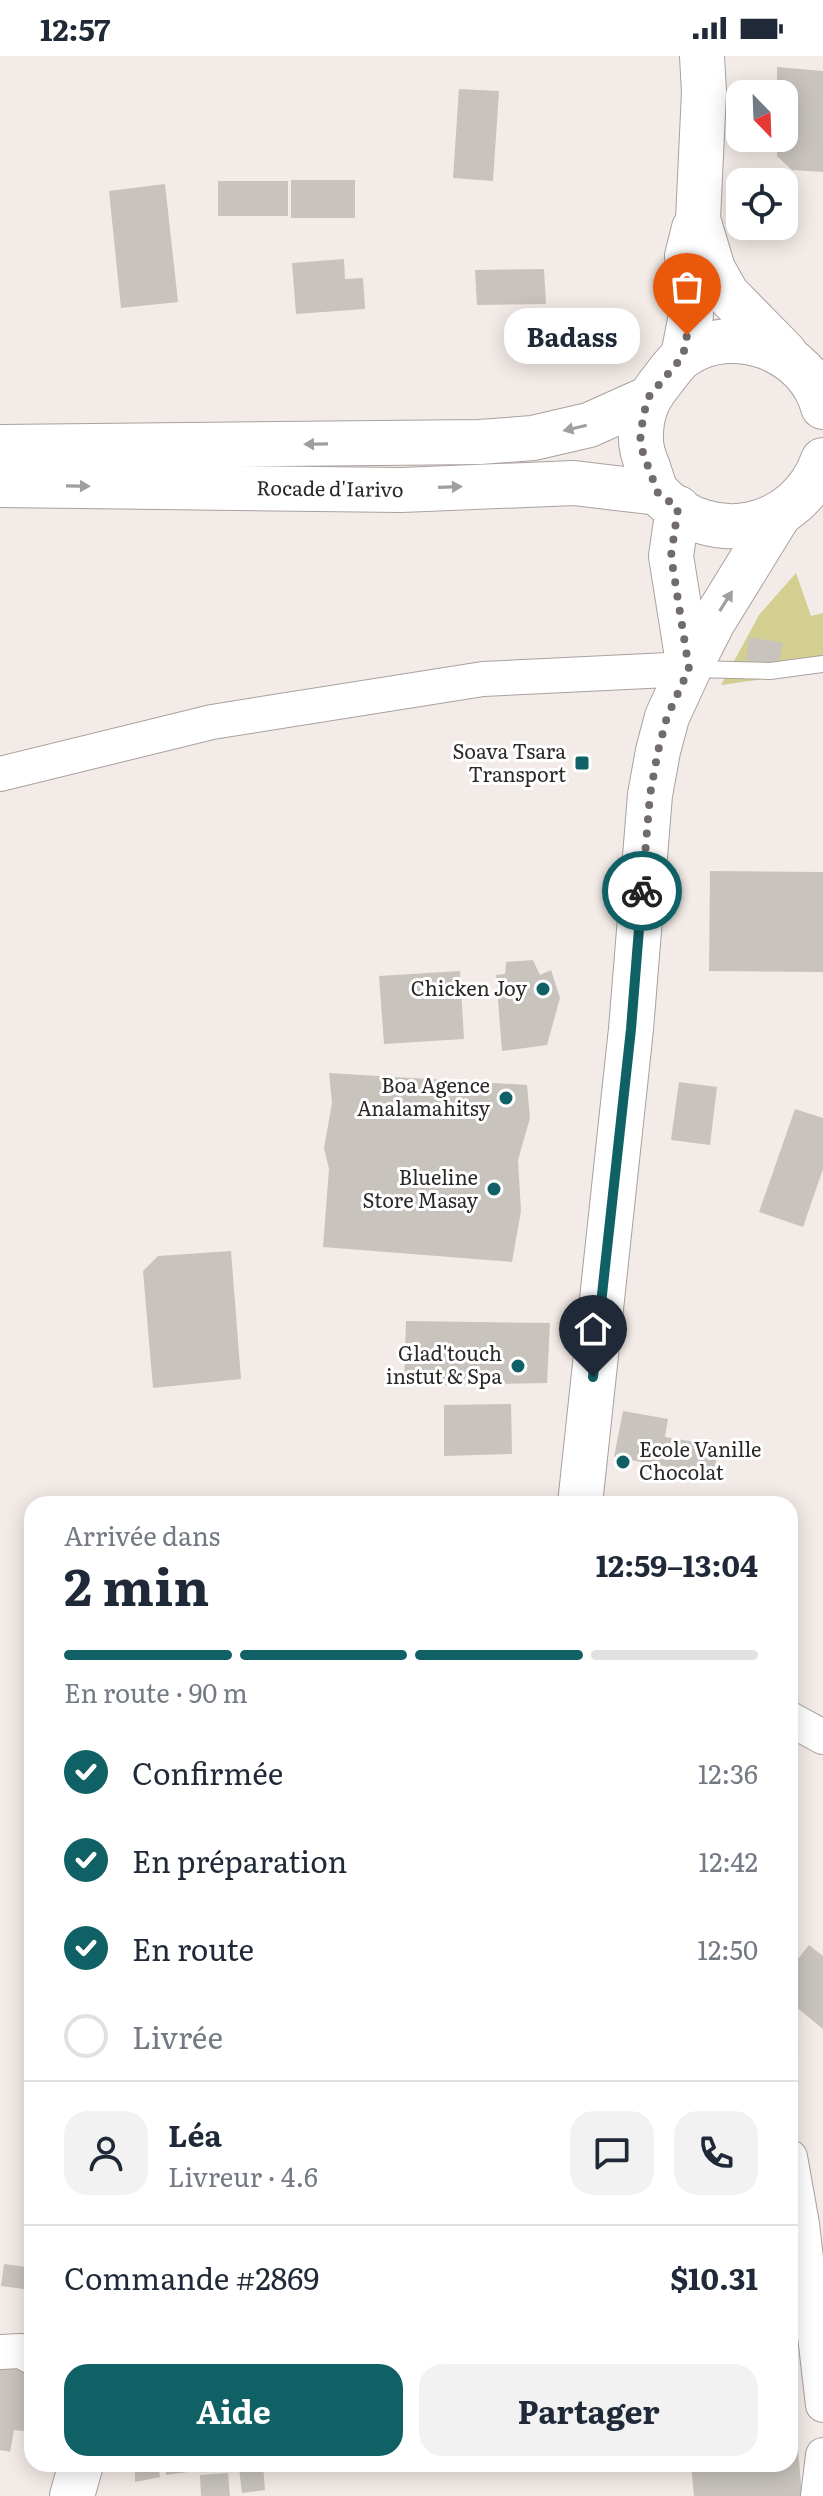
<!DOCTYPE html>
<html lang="fr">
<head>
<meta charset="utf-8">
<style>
  body { margin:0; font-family:Literata,serif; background:#f2f2f3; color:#1f2937; height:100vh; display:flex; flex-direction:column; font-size:30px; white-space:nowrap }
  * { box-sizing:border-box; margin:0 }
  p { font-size:26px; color:#747a83 }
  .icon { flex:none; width:44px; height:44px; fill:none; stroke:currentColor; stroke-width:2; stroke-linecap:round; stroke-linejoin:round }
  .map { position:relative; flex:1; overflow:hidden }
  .drawer { position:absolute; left:24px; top:1440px; width:774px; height:976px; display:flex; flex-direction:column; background:#fff; border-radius:24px; box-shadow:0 4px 20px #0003 }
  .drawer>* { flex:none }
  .needle { width:52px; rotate:157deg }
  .tools { position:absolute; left:726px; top:24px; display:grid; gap:16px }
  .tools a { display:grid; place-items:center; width:72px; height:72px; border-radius:16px; background:#fff; box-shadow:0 4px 20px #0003; font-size:40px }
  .pin { position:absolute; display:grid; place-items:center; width:68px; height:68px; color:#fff; margin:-82px -34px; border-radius:50% 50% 50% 0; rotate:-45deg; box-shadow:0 0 8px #0007 }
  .pin .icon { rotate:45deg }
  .courier { position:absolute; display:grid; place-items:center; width:80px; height:80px; margin:-40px; border:6px solid #106165; border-radius:50%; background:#fff; color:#222; box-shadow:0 2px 10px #0007 }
  .bubble { position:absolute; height:56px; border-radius:24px; background:#fff; box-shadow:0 4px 20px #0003; font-size:26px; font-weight:700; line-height:56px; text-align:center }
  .head em { font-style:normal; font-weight:700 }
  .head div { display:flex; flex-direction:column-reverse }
  .head { display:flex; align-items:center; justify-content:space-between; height:136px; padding:0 40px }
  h1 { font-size:52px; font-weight:700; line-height:60px }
  .bar { display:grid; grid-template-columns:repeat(4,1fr); gap:12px 8px; align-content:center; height:96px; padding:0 40px }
  .bar i { height:10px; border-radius:6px; background:#e0e1e3 }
  .bar .active { background:#106165 }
  .bar p { grid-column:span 4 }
  .line { display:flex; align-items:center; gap:20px; padding:0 40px; border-top:2px solid #e0e1e3 }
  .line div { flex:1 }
  .round { display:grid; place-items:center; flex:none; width:84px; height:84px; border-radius:24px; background:#f2f2f3 }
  ol { padding:0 40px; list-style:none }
  li { display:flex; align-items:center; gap:24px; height:88px }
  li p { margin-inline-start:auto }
  li .icon { padding:8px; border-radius:50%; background:#106165; color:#fff; stroke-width:4 }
  li:last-child { color:#747a83 }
  li i { width:44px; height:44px; border:4px solid #e0e1e3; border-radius:50% }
  .action { display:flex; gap:16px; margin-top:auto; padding:16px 40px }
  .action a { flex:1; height:92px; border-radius:24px; background:#106165; color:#fff; font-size:32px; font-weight:700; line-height:92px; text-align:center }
  .action a+a { background:#f2f2f3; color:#1f2937 }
  .status { display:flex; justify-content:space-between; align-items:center; height:56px; padding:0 40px; background:#fff; direction:ltr }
  .status svg { height:22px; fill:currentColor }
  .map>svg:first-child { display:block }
</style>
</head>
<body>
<div class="status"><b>12:57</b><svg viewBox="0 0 49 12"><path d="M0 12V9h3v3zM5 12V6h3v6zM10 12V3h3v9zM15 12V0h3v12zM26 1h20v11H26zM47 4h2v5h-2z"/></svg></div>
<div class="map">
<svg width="823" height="2440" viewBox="0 0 823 2440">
  <rect width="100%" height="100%" fill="#f3ebe7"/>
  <path fill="#d2cf91" d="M 796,517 L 811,560 L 823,557 L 823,615 L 721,629 L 759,559 Z"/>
  <g fill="#c8c3bd">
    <path d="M 777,11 L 823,15 L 823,116 L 792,114 L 777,100 L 777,82 L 784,82 L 784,38 L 777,38 Z"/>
    <path d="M 459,33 L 499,35 L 493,125 L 453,122 Z"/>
    <rect x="291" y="124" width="64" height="38"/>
    <rect x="218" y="125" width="70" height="35"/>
    <path d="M 165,128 L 178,246 L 121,252 L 109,135 Z"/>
    <path d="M 344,203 L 345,223 L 363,222 L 365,253 L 296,258 L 292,207 Z"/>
    <path d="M 544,213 L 546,248 L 477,249 L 475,214 Z"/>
    <path d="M 749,581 L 783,587 L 778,609 L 746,604 Z"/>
    <path d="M 710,815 L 823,816 L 823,916 L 709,915 Z"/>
    <path d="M 533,904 L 540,919 L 551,914 L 560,942 L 547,989 L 502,995 L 496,919 L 505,918 L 506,906 Z"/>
    <path d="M 460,915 L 464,983 L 384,988 L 379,920 Z"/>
    <path d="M 329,1017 L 527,1029 L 530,1062 L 518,1104 L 521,1155 L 512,1206 L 323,1191 L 329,1113 L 324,1092 L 332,1047 Z"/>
    <path d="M 679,1026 L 717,1031 L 710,1089 L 671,1084 Z"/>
    <path d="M 795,1053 L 823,1062 L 823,1113 L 803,1171 L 759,1156 Z"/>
    <path d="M 231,1195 L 241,1323 L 153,1332 L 143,1215 L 158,1200 Z"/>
    <path d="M 406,1265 L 550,1267 L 547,1327 L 404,1330 Z"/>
    <path d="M 511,1348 L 512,1398 L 444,1400 L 444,1349 Z"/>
    <path d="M 623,1355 L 668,1363 L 665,1381 L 719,1390 L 713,1419 L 614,1401 Z"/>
    <path d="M 809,1889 L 823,1900 L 823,1973 L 790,1946 L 790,1913 Z"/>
    <path d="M 790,1985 L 799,1992 L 790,2003 Z"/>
    <path d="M 4,2208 L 27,2211 L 24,2233 L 1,2230 Z"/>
    <path d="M 0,2308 L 32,2311 L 32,2376 L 14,2374 L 10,2396 L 0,2394 Z"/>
    <path d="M 790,2323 L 792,2323 L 802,2440 L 694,2440 L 691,2408 L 790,2408 Z"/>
    <path d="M 135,2408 L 158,2408 L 160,2421 L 135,2426 Z"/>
    <path d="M 165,2408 L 231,2408 L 231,2410 L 166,2419 Z"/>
    <path d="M 263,2409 L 265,2434 L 242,2437 L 239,2412 Z"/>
    <path d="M 228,2417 L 230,2440 L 201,2440 L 200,2419 Z"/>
  </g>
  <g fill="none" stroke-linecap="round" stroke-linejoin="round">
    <defs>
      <path id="service" d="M 693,613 L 770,615 L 823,608"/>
      <g id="minor">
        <path d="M 0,718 L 212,666 L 483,623 L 689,613"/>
        <path d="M 790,1663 L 823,1681"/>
        <path d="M 790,2101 L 802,2168 L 823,2349"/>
        <path d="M 0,2296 L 21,2295 L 32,2301"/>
        <path d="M 818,2440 L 823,2399"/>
      </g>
      <g id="secondary">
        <path d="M 702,0 L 704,36 L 698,163 L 713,213 L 727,238 L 785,297"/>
        <path d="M 683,300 L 691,259 L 687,200 L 694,172"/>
        <path d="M 823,351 C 808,294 734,266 685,299 C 677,304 670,314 664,322 C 650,339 642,353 641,376 C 640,388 643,400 648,411 C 651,420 654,433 660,439 C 712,493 798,474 823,404"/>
        <path d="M 0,391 L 480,386 L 533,382 L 589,369 L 647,343"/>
        <path id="s1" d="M 0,429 L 401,434 L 574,427 L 658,437"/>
        <path d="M 678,452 L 671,500 L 689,613"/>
        <path d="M 580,1448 L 631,973 L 650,739 L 658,695 L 667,661 L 689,613 L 713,566 L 779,459"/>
        <path d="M 72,2440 L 81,2408"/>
      </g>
    </defs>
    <use href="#service" stroke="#a9a19e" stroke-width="18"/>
    <use href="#minor" stroke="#a9a19e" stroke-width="36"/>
    <use href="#secondary" stroke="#a9a19e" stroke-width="46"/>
    <use href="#service" stroke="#fff" stroke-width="16"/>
    <use href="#minor" stroke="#fff" stroke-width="34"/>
    <use href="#secondary" stroke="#fff" stroke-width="44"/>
  </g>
  <defs><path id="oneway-solid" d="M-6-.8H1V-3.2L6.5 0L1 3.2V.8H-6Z" transform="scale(2)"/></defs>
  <g fill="#a09e9e">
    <use href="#oneway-solid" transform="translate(575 372) rotate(167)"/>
    <use href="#oneway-solid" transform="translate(316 388) rotate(179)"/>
    <use href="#oneway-solid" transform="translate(78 430) rotate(1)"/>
    <use href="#oneway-solid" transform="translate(450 431) rotate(-2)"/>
    <use href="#oneway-solid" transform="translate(726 545) rotate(-58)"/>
  </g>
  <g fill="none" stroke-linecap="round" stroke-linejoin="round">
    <path stroke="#716c6a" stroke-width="8" stroke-dasharray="0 14.4" d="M 642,835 L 650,739 L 658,695 L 667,661 L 689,613 L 671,500 L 678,452 L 658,437 L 643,397 L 640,379 L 647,343 L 683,300 L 687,279"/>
    <path stroke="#106165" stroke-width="10" d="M 593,1321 L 631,973 L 642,835"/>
  </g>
  <g fill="#106165" stroke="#fff" stroke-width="3">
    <rect x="574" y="699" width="16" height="16" rx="4"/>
    <circle cx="543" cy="933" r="8"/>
    <circle cx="506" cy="1042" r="8"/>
    <circle cx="494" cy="1133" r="8"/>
    <circle cx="518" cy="1310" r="8"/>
    <circle cx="623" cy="1406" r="8"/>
  </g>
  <g text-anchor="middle" stroke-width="6" stroke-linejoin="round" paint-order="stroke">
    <g font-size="20" fill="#2b2827" stroke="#fff">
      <text dy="7" stroke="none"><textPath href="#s1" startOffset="330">Rocade d'Iarivo</textPath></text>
    </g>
    <g font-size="20" fill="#2b2827" stroke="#fff" text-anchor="end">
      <text x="566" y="703">Soava Tsara<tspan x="566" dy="23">Transport</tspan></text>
      <text x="527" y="940">Chicken Joy</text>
      <text x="490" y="1037">Boa Agence<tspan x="490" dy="23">Analamahitsy</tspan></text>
      <text x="478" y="1129">Blueline<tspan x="478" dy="23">Store Masay</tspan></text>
      <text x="502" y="1305">Glad'touch<tspan x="502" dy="23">instut &amp; Spa</tspan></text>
      <text x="639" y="1401" text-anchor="start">Ecole Vanille<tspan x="639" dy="23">Chocolat</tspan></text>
    </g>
  </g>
</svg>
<div class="tools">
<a><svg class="needle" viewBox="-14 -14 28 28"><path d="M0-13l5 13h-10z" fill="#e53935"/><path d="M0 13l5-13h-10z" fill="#747a83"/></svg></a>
<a><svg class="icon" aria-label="locate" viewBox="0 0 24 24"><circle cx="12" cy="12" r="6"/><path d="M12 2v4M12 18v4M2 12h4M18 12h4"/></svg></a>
</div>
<div class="pin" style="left:687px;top:279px;background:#ea580c"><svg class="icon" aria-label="bag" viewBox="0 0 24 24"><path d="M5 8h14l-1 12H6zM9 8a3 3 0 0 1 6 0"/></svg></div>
<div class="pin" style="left:593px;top:1321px;background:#1f2937"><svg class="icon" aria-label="home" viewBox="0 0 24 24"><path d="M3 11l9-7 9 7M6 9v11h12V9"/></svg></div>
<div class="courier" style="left:642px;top:835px"><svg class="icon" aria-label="bike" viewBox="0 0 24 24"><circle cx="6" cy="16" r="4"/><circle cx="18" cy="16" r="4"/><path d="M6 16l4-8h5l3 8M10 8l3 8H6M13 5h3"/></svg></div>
<div class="bubble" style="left:504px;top:252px;width:136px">Badass</div>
<section class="drawer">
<div class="head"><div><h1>2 min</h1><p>Arrivée dans</p></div><em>12:59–13:04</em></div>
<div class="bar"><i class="active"></i><i class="active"></i><i class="active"></i><i></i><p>En route · 90 m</p></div>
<ol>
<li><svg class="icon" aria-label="check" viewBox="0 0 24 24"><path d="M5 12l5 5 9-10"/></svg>Confirmée<p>12:36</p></li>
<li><svg class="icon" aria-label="check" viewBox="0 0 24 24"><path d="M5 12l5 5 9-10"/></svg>En préparation<p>12:42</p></li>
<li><svg class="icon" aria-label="check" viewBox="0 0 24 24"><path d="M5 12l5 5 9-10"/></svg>En route<p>12:50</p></li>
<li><i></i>Livrée</li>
</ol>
<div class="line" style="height:144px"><a class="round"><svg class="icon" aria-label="person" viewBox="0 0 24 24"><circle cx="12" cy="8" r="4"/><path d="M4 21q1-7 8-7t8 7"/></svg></a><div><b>Léa</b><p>Livreur · 4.6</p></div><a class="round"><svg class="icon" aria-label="chat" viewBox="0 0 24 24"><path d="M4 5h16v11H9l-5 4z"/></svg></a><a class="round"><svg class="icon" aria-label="phone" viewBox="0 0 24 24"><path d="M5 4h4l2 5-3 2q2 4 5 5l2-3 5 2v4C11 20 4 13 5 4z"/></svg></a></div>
<div class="line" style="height:104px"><div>Commande #2869</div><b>$10.31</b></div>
<div class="action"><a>Aide</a><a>Partager</a></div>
</section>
</div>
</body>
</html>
